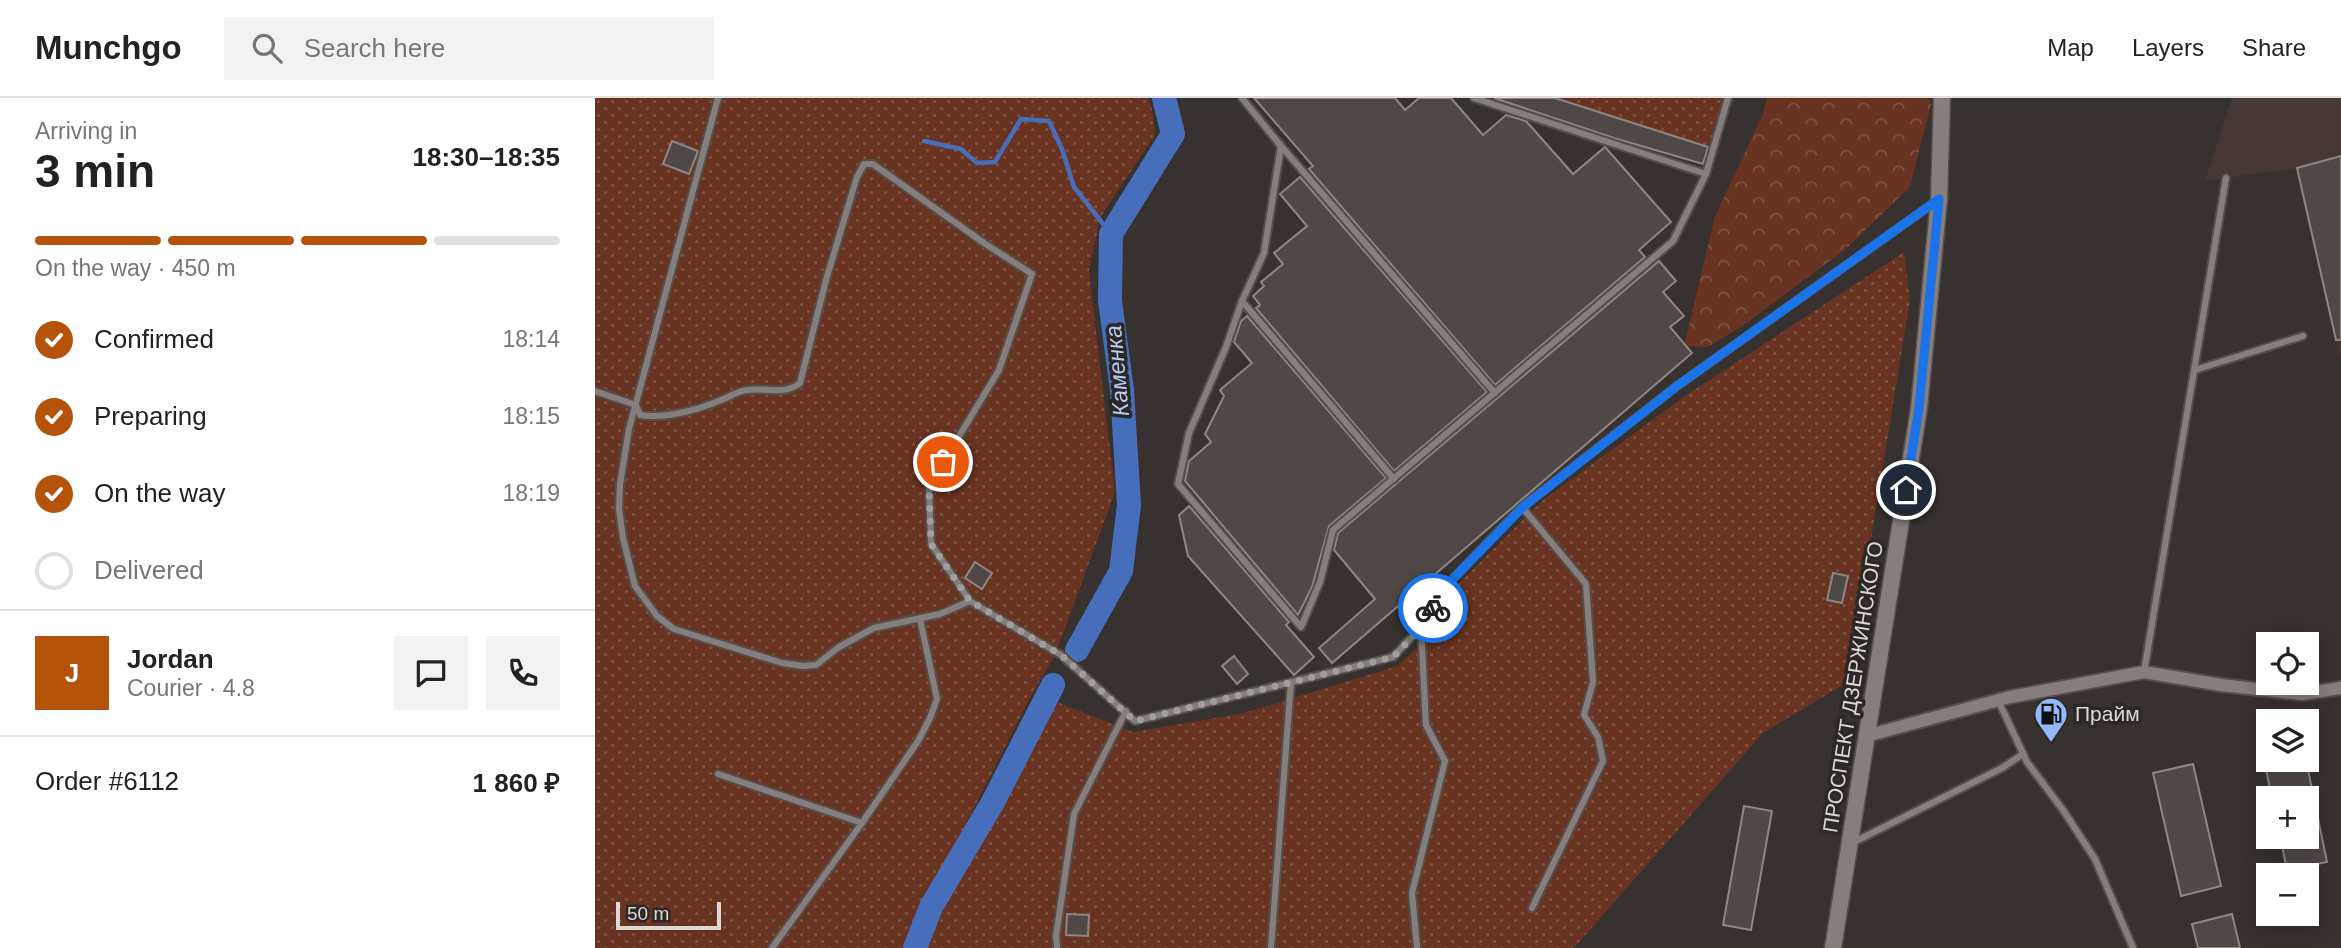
<!DOCTYPE html>
<html lang="en">
<head>
<meta charset="utf-8">
<style>
  body { margin:0; font-family:Helvetica,sans-serif; background:#f2f2f2; color:#222; height:100vh; display:flex; flex-direction:column; font-size:26px; white-space:nowrap }
  * { box-sizing:border-box; margin:0 }
  p { font-size:23px; color:#767676 }
  .icon { flex:none; width:38px; height:38px; fill:none; stroke:currentColor; stroke-width:2; stroke-linecap:round; stroke-linejoin:round }
  .map { position:relative; flex:1; overflow:hidden }
  .details { display:flex; flex-direction:column; background:#fff; width:595px }
  .details>* { flex:none }
  .fabs { position:absolute; left:1661px; top:534px; display:grid; gap:14px }
  .fabs a { display:grid; place-items:center; width:63px; height:63px; border-radius:0px; background:#fff; box-shadow:0 4px 18px #0003; font-size:35px }
  .scale { position:absolute; left:21px; bottom:18px; width:105px; box-sizing:border-box; padding-left:7px; border:4px solid #dcd8d6; border-top:0; font-size:19px; line-height:24px; white-space:nowrap; color:#dcd8d6; -webkit-text-stroke:5px #2d2725; paint-order:stroke }
  .pin { position:absolute; display:grid; place-items:center; width:60px; height:60px; color:#fff; margin:-30px; border:4px solid #fff; border-radius:50%; box-shadow:0 2px 7px #0007 }
  .courier { position:absolute; display:grid; place-items:center; width:70px; height:70px; margin:-35px; border:5px solid #1a73e8; border-radius:50%; background:#fff; color:#222; box-shadow:0 2px 9px #0007 }
  .headline em { font-style:normal; font-weight:800 }
  .headline div { display:flex; flex-direction:column-reverse }
  .headline { display:flex; align-items:center; justify-content:space-between; height:119px; padding:0 35px }
  h1 { font-size:46px; font-weight:800; line-height:52px }
  .bar { display:grid; grid-template-columns:repeat(4,1fr); gap:10px 7px; align-content:center; height:84px; padding:0 35px }
  .bar i { height:9px; border-radius:5px; background:#e0e0e0 }
  .bar .current { background:#b45309 }
  .bar p { grid-column:span 4 }
  .line { display:flex; align-items:center; gap:18px; padding:0 35px; border-top:2px solid #e0e0e0 }
  .line div { flex:1 }
  .round { display:grid; place-items:center; flex:none; width:74px; height:74px; border-radius:0px; background:#f2f2f2 }
  ol { padding:0 35px; list-style:none }
  li { display:flex; align-items:center; gap:21px; height:77px }
  li p { margin-inline-start:auto }
  li .icon { padding:7px; border-radius:50%; background:#b45309; color:#fff; stroke-width:4 }
  li:last-child { color:#767676 }
  li i { width:38px; height:38px; border:4px solid #e0e0e0; border-radius:50% }
  header { display:flex; align-items:center; gap:42px; box-sizing:border-box; height:98px; padding:0 35px; background:#fff; border-bottom:2px solid #e0e0e0 }
  header strong { font-size:33px }
  nav { display:flex; gap:38px; margin-inline-start:auto; font-size:24px }
  .search { width:490px; height:63px; background:#f2f2f2; display:flex; align-items:center; gap:18px; box-sizing:border-box; padding:0 24px; border-radius:0px; color:#767676; font-size:26px }
  main { display:flex; flex:1; min-height:0 }
  .map>svg:first-child { display:block }
</style>
</head>
<body>
<header>
<strong>Munchgo</strong>
<div class="search"><svg class="icon" aria-label="search" viewBox="0 0 24 24"><circle cx="10" cy="10" r="6"/><path d="M15 15l6 6"/></svg>Search here</div>
<nav><a>Map</a><a>Layers</a><a>Share</a></nav>
</header>
<main>
<section class="details">
<div class="headline"><div><h1>3 min</h1><p>Arriving in</p></div><em>18:30–18:35</em></div>
<div class="bar"><i class="current"></i><i class="current"></i><i class="current"></i><i></i><p>On the way · 450 m</p></div>
<ol>
<li><svg class="icon" aria-label="check" viewBox="0 0 24 24"><path d="M5 12l5 5 9-10"/></svg>Confirmed<p>18:14</p></li>
<li><svg class="icon" aria-label="check" viewBox="0 0 24 24"><path d="M5 12l5 5 9-10"/></svg>Preparing<p>18:15</p></li>
<li><svg class="icon" aria-label="check" viewBox="0 0 24 24"><path d="M5 12l5 5 9-10"/></svg>On the way<p>18:19</p></li>
<li><i></i>Delivered</li>
</ol>
<div class="line" style="height:126px"><b class="round" style="background:#b45309;color:#fff">J</b><div><b>Jordan</b><p>Courier · 4.8</p></div><a class="round"><svg class="icon" aria-label="chat" viewBox="0 0 24 24"><path d="M4 5h16v11H9l-5 4z"/></svg></a><a class="round"><svg class="icon" aria-label="phone" viewBox="0 0 24 24"><path d="M5 4h4l2 5-3 2q2 4 5 5l2-3 5 2v4C11 20 4 13 5 4z"/></svg></a></div>
<div class="line" style="height:91px"><div>Order #6112</div><b>1 860 ₽</b></div>
</section>
<div class="map">
<svg width="1746" height="850" viewBox="0 0 1746 850">
  <defs>
    <pattern id="forest-crowns" width="20" height="18" patternUnits="userSpaceOnUse" patternTransform="scale(1.75)"><rect width="20" height="18" fill="#683321"/><path d="M2 6a3 3 0 1 1 6 0M12 15a3 3 0 1 1 6 0" fill="none" stroke="#7d5040"/></pattern>
    <pattern id="garden-dots" width="8" height="8" patternUnits="userSpaceOnUse" patternTransform="scale(1.75)"><rect width="8" height="8" fill="#683321"/><path d="M2 2h.1M6 6h.1" fill="none" stroke="#7d5040" stroke-width="1.8" stroke-linecap="round"/></pattern>
  </defs>
  <rect width="100%" height="100%" fill="#37312f"/>
  <path fill="#463935" d="M 1637,0 L 1746,0 L 1746,263 L 1702,70 L 1610,83 Z"/>
  <path fill="url(#forest-crowns)" d="M 1172,0 L 1333,0 L 1336,6 L 1315,89 L 1252,150 L 1149,227 L 1113,249 L 1089,248 L 1120,118 L 1168,16 Z"/>
  <g fill="url(#garden-dots)">
    <path d="M 0,0 L 553,0 L 557,11 L 560,37 L 506,118 L 494,172 L 520,394 L 461,555 L 433,604 L 308,850 L 0,850 Z"/>
    <path d="M 960,0 L 1139,0 L 1115,50 Z"/>
    <path d="M 1309,154 L 1315,202 L 1253,584 L 1168,635 L 979,850 L 326,850 L 344,808 L 405,710 L 462,604 L 538,634 L 649,615 L 802,568 L 843,531 L 855,494 L 947,403 L 1087,300 Z"/>
  </g>
  <g fill="none" stroke-linecap="round" stroke-linejoin="round">
    <path stroke="#466ebb" stroke-width="4.5" d="M 329,43 L 366,51 L 382,65 L 400,64 L 426,21 L 454,23 L 467,51 L 479,89 L 516,136"/>
    <g stroke="#466ebb" stroke-width="24">
      <path d="M 482,552 L 526,473 L 534,407 L 527,292 L 515,203 L 516,136 L 578,36 L 569,0"/>
      <path d="M 320,850 L 336,809 L 398,704 L 458,587"/>
    </g>
  </g>
  <g fill="#4f4846" stroke="#8d8683" stroke-width="2">
    <path d="M 659,0 L 800,0 L 810,12 L 824,0 L 856,0 L 888,37 L 911,17 L 931,23 L 978,76 L 1010,49 L 1076,124 L 1044,152 L 1050,159 L 900,287 L 714,71 L 718,68 Z"/>
    <path d="M 899,0 L 960,0 L 1113,49 L 1108,66 L 1019,40 Z"/>
    <path d="M 77,43 L 103,53 L 94,76 L 68,66 Z"/>
    <path d="M 1746,58 L 1746,242 L 1741,242 L 1702,70 Z"/>
    <path d="M 705,79 L 892,294 L 799,373 L 661,210 L 665,207 L 658,198 L 669,188 L 666,184 L 688,166 L 679,155 L 712,128 L 685,96 Z"/>
    <path d="M 1064,163 L 1081,183 L 1068,194 L 1089,218 L 1075,229 L 1097,255 L 737,565 L 724,550 L 780,501 L 739,452 L 743,435 Z"/>
    <path d="M 652,218 L 791,380 L 734,428 L 717,489 L 703,517 L 590,383 L 594,363 L 616,344 L 610,336 L 629,298 L 625,292 L 657,265 L 639,244 L 646,223 Z"/>
    <path d="M 594,408 L 694,524 L 691,527 L 719,559 L 699,577 L 593,458 L 584,417 Z"/>
    <path d="M 380,464 L 397,475 L 387,491 L 370,480 Z"/>
    <path d="M 1238,475 L 1253,478 L 1247,505 L 1232,502 Z"/>
    <path d="M 639,558 L 653,576 L 642,586 L 627,568 Z"/>
    <path d="M 1669,662 L 1711,662 L 1732,764 L 1692,772 L 1685,738 L 1712,738 L 1712,700 L 1677,700 Z"/>
    <path d="M 1598,666 L 1626,788 L 1586,798 L 1558,675 Z"/>
    <path d="M 1149,708 L 1177,713 L 1156,832 L 1128,827 Z"/>
    <path d="M 472,816 L 494,817 L 493,838 L 471,837 Z"/>
    <path d="M 1637,816 L 1645,850 L 1603,850 L 1597,826 Z"/>
  </g>
  <g fill="none" stroke-linecap="round" stroke-linejoin="round">
    <defs>
      <g id="service">
        <path d="M 123,0 L 34,331 L 25,386 L 24,411 L 28,440 L 40,488 L 62,518 L 79,531 L 187,565 L 208,568 L 221,567 L 244,549 L 279,530 L 345,516 L 375,503"/>
        <path d="M 647,0 L 686,48 L 669,155 L 647,203 L 631,249 L 594,335 L 583,386 L 706,529 L 725,484 L 738,432 L 1078,143 L 1111,76 L 879,0"/>
        <path d="M 686,48 L 900,295"/>
        <path d="M 1111,76 L 1133,0"/>
        <path d="M 647,203 L 799,381"/>
        <path d="M 1600,272 L 1708,238"/>
        <path d="M 0,293 L 41,307 L 45,317 C 70,321 103,312 126,302 C 134,299 143,293 152,292 C 170,289 189,298 205,285 L 231,182 L 262,79 L 269,66 L 278,66 L 389,145 L 437,176 L 404,272 L 334,388 L 336,446 L 375,503 L 466,557 L 540,623 L 798,559 L 826,529 L 851,488 L 927,409 L 1082,288 L 1340,104"/>
        <path d="M 927,409 L 991,486 L 998,584 L 989,617 L 1003,639 L 1008,663 L 937,810"/>
        <path d="M 1549,574 L 1631,80"/>
        <path d="M 1403,602 L 1432,664 L 1468,712 L 1500,761 L 1538,850"/>
        <path d="M 123,676 L 267,725"/>
        <path d="M 1257,745 L 1407,670 L 1428,656"/>
        <path d="M 177,850 L 267,725 L 323,643 L 335,620 L 342,601 L 325,521"/>
        <path d="M 462,850 L 461,838 L 479,716 L 531,613"/>
        <path d="M 676,850 L 696,584"/>
        <path d="M 822,850 L 817,795 L 850,663 L 831,627 L 826,529"/>
      </g>
      <path id="minor" d="M 1271,638 L 1415,599 L 1549,574 L 1626,587 L 1707,596 L 1746,590"/>
      <path id="tertiary" d="M 1238,850 L 1324,310 L 1344,101 L 1347,0"/>
    </defs>
    <use href="#service" stroke="#544e4c" stroke-width="10"/>
    <use href="#minor" stroke="#544e4c" stroke-width="16"/>
    <use href="#tertiary" stroke="#544e4c" stroke-width="19"/>
    <use href="#service" stroke="#867e7c" stroke-width="6"/>
    <use href="#minor" stroke="#867e7c" stroke-width="12"/>
    <use href="#tertiary" stroke="#867e7c" stroke-width="16"/>
  </g>
  <g fill="none" stroke-linecap="round" stroke-linejoin="round">
    <path stroke="#a29e9c" stroke-width="7" stroke-dasharray="0 12.6" d="M 348,364 L 334,388 L 336,446 L 375,503 L 466,557 L 540,623 L 798,559 L 826,530 L 838,510"/>
    <path stroke="#1a73e8" stroke-width="9" d="M 838,510 L 851,488 L 928,409 L 1082,288 L 1344,101 L 1324,310 L 1311,392"/>
  </g>
  <defs>
    <symbol id="fuel-pin" viewBox="-11 -11 22 30"><path d="M0 17L-7.5 6A9.5 9.5 0 1 1 7.5 6Z" fill="#92b7fd" stroke="#2d2725"/><path d="M-5.5-6h7V0h2V4h1.3V-2.5L3-4.5l.8-.8L6-3V5H2.5V1h-1V6h-7ZM-4.2-4.7v3.2H.2V-4.7Z" fill="#111"/></symbol>
  </defs>
  <g fill-rule="evenodd">
    <use href="#fuel-pin" x="1437" y="597" width="38" height="52"/>
  </g>
  <g text-anchor="middle" stroke-width="7" stroke-linejoin="round" paint-order="stroke">
    <g font-size="21" fill="#dcd8d6" stroke="#2d2725">
      <text transform="translate(1258 589) rotate(-81)" y="7">ПРОСПЕКТ ДЗЕРЖИНСКОГО</text>
    </g>
    <g font-size="21" fill="#dcd8d6" stroke="#2d2725" text-anchor="start">
      <text x="1480" y="623">Прайм</text>
    </g>
    <g font-size="23" font-style="italic" fill="#b7cff8" stroke="#2d2725">
      <text transform="translate(522 273) rotate(-95)" y="8">Каменка</text>
    </g>
  </g>
</svg>
<div class="fabs">
<a><svg class="icon" aria-label="locate" viewBox="0 0 24 24"><circle cx="12" cy="12" r="6"/><path d="M12 2v4M12 18v4M2 12h4M18 12h4"/></svg></a>
<a><svg class="icon" aria-label="layers" viewBox="0 0 24 24"><path d="M12 4l9 5-9 5-9-5zM3 14l9 5 9-5"/></svg></a>
<a>+</a>
<a>−</a>
</div>
<div class="scale">50 m</div>
<div class="pin" style="left:348px;top:364px;background:#ea580c"><svg class="icon" aria-label="bag" viewBox="0 0 24 24"><path d="M5 8h14l-1 12H6zM9 8a3 3 0 0 1 6 0"/></svg></div>
<div class="pin" style="left:1311px;top:392px;background:#1f2937"><svg class="icon" aria-label="home" viewBox="0 0 24 24"><path d="M3 11l9-7 9 7M6 9v11h12V9"/></svg></div>
<div class="courier" style="left:838px;top:510px"><svg class="icon" aria-label="bike" viewBox="0 0 24 24"><circle cx="6" cy="16" r="4"/><circle cx="18" cy="16" r="4"/><path d="M6 16l4-8h5l3 8M10 8l3 8H6M13 5h3"/></svg></div>
</div>
</main>
</body>
</html>
